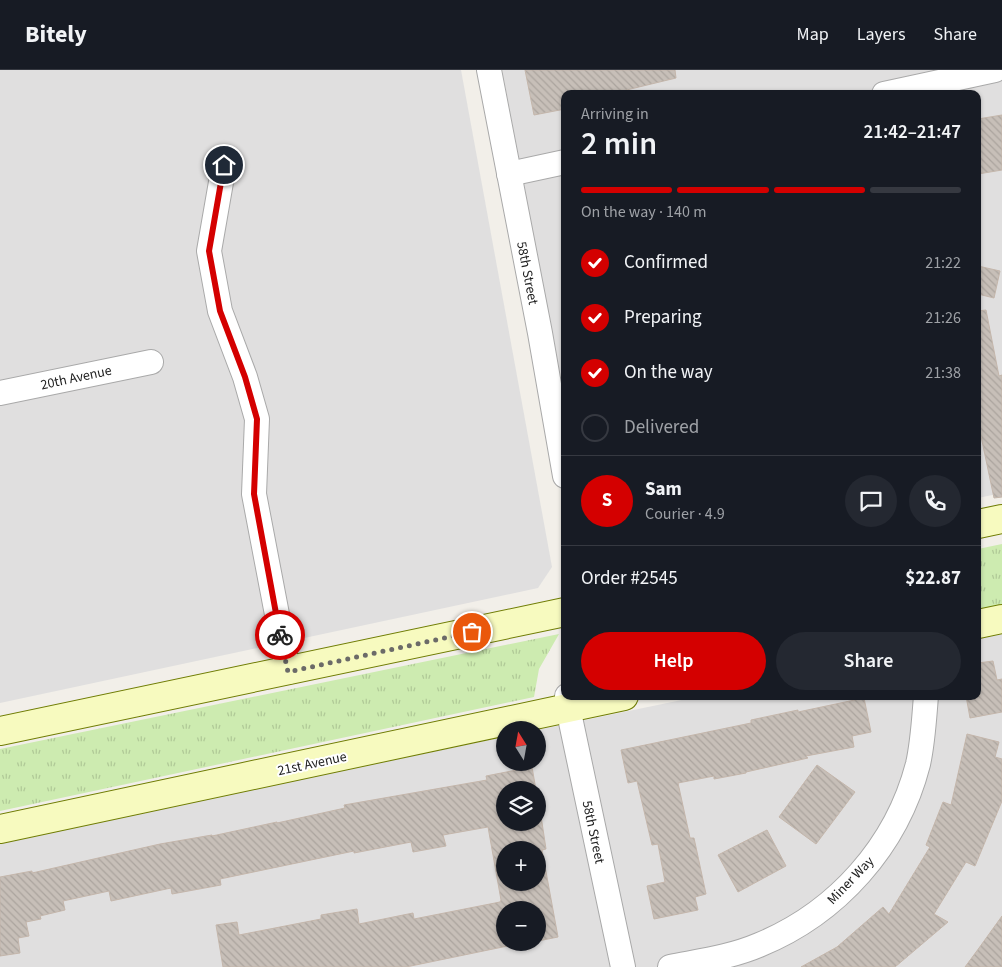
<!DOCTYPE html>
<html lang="en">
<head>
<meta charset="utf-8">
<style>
  body { margin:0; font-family:"Source Sans 3",sans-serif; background:#242831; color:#f1f3f6; height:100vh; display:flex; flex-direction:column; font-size:19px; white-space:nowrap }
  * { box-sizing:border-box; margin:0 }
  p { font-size:16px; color:#9ea1a6 }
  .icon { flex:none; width:28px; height:28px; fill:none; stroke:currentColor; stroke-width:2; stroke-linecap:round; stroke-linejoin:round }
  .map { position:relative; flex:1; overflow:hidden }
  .sheet { position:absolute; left:561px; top:20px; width:420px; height:610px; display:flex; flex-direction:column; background:#171b24; border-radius:10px; box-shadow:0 1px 4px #0004 }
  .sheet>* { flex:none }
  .needle { width:32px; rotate:349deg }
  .tools { position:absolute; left:496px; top:651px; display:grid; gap:10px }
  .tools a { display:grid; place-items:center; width:50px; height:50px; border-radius:50%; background:#171b24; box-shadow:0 1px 4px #0004; font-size:25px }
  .pin { position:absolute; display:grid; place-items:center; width:42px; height:42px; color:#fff; margin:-21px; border:2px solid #fff; border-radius:50%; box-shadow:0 1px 5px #0007 }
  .courier { position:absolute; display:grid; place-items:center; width:50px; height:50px; margin:-25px; border:4px solid #d40000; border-radius:50%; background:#fff; color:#222; box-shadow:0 1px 6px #0007 }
  .head em { font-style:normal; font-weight:600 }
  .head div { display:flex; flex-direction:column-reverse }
  .head { display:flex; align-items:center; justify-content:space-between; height:85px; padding:0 20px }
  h1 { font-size:32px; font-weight:600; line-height:38px }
  .bar { display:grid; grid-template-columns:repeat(4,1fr); gap:8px 5px; align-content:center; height:60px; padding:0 20px }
  .bar i { height:6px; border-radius:4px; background:#363941 }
  .bar .active { background:#d40000 }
  .bar p { grid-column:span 4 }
  .line { display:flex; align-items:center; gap:12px; padding:0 20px; border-top:1px solid #363941 }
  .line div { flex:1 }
  .round { display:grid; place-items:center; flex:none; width:52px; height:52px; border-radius:26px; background:#242831 }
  ol { padding:0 20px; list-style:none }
  li { display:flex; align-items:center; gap:15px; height:55px }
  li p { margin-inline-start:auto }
  li .icon { padding:5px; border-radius:50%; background:#d40000; color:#fff; stroke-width:4 }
  li:last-child { color:#9ea1a6 }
  li i { width:28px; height:28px; border:2px solid #363941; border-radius:50% }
  .primary-button { display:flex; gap:10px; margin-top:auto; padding:10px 20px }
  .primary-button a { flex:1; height:58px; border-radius:30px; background:#d40000; color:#fff; font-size:20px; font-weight:600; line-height:58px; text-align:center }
  .primary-button a+a { background:#242831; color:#f1f3f6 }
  header { display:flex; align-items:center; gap:30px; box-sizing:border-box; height:70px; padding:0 25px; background:#171b24; border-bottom:1px solid #363941 }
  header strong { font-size:24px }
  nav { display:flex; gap:28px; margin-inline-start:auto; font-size:18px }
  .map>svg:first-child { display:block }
</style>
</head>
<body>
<header>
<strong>Bitely</strong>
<nav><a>Map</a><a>Layers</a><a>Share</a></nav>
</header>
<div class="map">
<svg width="1002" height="897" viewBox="0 0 1002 897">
  <defs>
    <pattern id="grass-tufts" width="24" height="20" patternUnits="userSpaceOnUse" patternTransform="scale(1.25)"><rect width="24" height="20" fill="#cdebb0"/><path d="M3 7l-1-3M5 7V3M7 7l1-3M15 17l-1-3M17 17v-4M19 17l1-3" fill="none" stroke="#b0c997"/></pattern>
    <pattern id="building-back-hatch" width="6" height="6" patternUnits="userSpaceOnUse" patternTransform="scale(1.25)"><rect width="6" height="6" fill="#c7bfb8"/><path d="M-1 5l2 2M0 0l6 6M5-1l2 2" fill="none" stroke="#aba49e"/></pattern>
  </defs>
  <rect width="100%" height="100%" fill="#f2efe9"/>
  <g fill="#e0dfdf" fill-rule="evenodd">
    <path d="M 0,0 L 461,0 L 552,497 L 538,518 L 0,633 Z"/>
    <path d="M 502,0 L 1002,0 L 1002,423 L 978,428 L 978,24 L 565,24 L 565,329 Z"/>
    <path d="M 1002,564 L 1002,897 L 0,897 L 0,771 L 505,667 L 505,692 L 538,692 L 537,660 L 701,626 L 978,626 L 978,569 ZM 505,720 L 538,720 L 538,752 L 505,752 ZM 505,780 L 538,780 L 538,812 L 505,812 ZM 505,840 L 538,840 L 538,872 L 505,872 Z"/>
  </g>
  <g fill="url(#grass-tufts)">
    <path d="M 1002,474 L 1002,538 L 978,543 L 978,479 Z"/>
    <path d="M 559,564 L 539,599 L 534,627 L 0,741 L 0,679 Z"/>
  </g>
  <g fill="url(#building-back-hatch)" stroke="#c4b6ab" fill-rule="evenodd">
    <path d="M 525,0 L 675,0 L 676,8 L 610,24 L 565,24 L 565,39 L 534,45 Z"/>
    <path d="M 1002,45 L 1002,100 L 978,104 L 978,49 Z"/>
    <path d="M 978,196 L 1000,201 L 994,228 L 978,224 Z"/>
    <path d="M 986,240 L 999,306 L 1002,305 L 1002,427 L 994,428 L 978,352 L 978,241 Z"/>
    <path d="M 993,591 L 997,610 L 1002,609 L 1002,642 L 970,648 L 966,626 L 978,626 L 978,593 Z"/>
    <path d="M 864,628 L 871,662 L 852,666 L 854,677 L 806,686 L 808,688 L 746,702 L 746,703 L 714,709 L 714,706 L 678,713 L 690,768 L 694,768 L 706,824 L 695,827 L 698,840 L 654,849 L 647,816 L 665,812 L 658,774 L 652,775 L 637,711 L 628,713 L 621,680 L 751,653 L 751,650 L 798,640 L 798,642 Z"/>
    <path d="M 967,664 L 999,672 L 995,687 L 1002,689 L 1002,731 L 975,796 L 966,792 L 934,844 L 948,852 L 895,897 L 801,897 L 837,877 L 883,837 L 889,844 L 930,777 L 926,775 L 943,732 L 951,735 Z"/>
    <path d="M 817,695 L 855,722 L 816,774 L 779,747 Z"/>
    <path d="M 532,697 L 536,720 L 505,720 L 505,752 L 538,752 L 538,726 L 546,779 L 542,780 L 558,867 L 538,871 L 538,840 L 505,840 L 505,872 L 527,872 L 406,897 L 223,897 L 216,855 L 237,852 L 239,865 L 321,849 L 321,845 L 357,839 L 359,854 L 413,843 L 414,849 L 500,832 L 501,830 L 488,757 L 443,765 L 446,776 L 413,782 L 411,772 L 354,783 L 354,781 L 220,809 L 221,815 L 172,824 L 171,818 L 111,831 L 109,821 L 63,831 L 65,840 L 40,846 L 41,849 L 26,852 L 29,866 L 18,868 L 20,883 L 0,886 L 0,807 L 32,801 L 32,803 L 160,774 L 212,765 L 212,766 L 277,752 L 277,753 L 345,738 L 344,735 L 487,710 L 486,706 ZM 505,780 L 538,780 L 538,812 L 505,812 Z"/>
    <path d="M 767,760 L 786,796 L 738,822 L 718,785 Z"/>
    <path d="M 1002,846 L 1002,897 L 965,897 L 979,878 Z"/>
  </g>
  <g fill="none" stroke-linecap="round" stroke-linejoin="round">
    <defs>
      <g id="street">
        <path d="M 489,0 L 540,263 L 565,406"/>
        <path d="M 884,24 L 995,0"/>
        <path d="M 224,95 L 209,181 L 220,241 L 245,307 L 257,349 L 254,424 L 288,602"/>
        <path d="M 509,104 L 565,92"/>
        <path d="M 0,323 L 151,292"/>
        <path d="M 567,626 L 568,638 L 623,897"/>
        <path d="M 670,897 C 700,891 731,887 759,875 C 837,843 897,776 918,694 C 923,672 924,649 926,626"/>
      </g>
      <g id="secondary">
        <path d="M 978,454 L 1002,449"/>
        <path d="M 978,554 L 1002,549"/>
        <path d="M 0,661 L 565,542"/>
        <path d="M 0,759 L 624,626"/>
      </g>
    </defs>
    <use href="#street" stroke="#a9a9a9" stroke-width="26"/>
    <use href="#secondary" stroke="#707d05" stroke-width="30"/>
    <use href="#street" stroke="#fff" stroke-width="24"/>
    <use href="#secondary" stroke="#f7fabf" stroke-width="28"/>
  </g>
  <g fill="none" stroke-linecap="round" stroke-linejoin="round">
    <path stroke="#6b6a68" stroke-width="5" stroke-dasharray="0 9" d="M 280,565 L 288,602 L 472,562"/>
    <path stroke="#d40000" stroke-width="6" d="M 224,95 L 209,181 L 220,241 L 245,307 L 257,349 L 254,424 L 280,565"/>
  </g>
  <g text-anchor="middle" stroke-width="4" stroke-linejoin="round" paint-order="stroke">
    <g font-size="14" fill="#222" stroke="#fff">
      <text transform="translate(528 203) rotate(79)" y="5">58th Street</text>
      <text transform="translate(76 307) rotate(-12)" y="5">20th Avenue</text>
      <text transform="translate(312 693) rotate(-12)" y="5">21st Avenue</text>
      <text transform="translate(594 762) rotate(78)" y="5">58th Street</text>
      <text transform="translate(850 810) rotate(-46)" y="5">Miner Way</text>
    </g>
  </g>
</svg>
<div class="tools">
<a><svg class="needle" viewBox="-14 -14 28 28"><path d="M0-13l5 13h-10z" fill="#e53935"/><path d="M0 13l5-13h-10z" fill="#9ea1a6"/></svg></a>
<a><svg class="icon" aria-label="layers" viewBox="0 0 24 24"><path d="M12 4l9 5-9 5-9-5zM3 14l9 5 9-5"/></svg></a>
<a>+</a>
<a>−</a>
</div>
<div class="pin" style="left:472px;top:562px;background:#ea580c"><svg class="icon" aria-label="bag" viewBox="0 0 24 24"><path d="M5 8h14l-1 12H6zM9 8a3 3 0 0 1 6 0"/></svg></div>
<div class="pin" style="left:224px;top:95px;background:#1f2937"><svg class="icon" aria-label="home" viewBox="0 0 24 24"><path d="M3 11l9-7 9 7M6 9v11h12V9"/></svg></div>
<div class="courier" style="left:280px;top:565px"><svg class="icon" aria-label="bike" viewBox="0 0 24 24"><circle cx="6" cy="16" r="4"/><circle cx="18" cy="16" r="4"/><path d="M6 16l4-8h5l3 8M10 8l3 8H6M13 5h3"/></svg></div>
<section class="sheet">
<div class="head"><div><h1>2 min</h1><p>Arriving in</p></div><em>21:42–21:47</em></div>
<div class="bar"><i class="active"></i><i class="active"></i><i class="active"></i><i></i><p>On the way · 140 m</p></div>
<ol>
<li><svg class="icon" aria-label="check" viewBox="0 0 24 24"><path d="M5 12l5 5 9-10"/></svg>Confirmed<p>21:22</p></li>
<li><svg class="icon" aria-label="check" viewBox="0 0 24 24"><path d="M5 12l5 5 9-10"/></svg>Preparing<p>21:26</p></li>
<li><svg class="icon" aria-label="check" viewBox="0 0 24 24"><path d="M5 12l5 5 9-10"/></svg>On the way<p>21:38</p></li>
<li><i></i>Delivered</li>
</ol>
<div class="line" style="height:90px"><b class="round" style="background:#d40000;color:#fff">S</b><div><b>Sam</b><p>Courier · 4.9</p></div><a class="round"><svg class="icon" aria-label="chat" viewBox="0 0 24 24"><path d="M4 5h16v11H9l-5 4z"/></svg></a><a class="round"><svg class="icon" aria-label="phone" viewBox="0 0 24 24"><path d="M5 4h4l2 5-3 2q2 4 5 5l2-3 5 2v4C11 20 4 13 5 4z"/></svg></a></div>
<div class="line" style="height:65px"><div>Order #2545</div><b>$22.87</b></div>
<div class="primary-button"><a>Help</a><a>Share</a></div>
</section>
</div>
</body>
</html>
